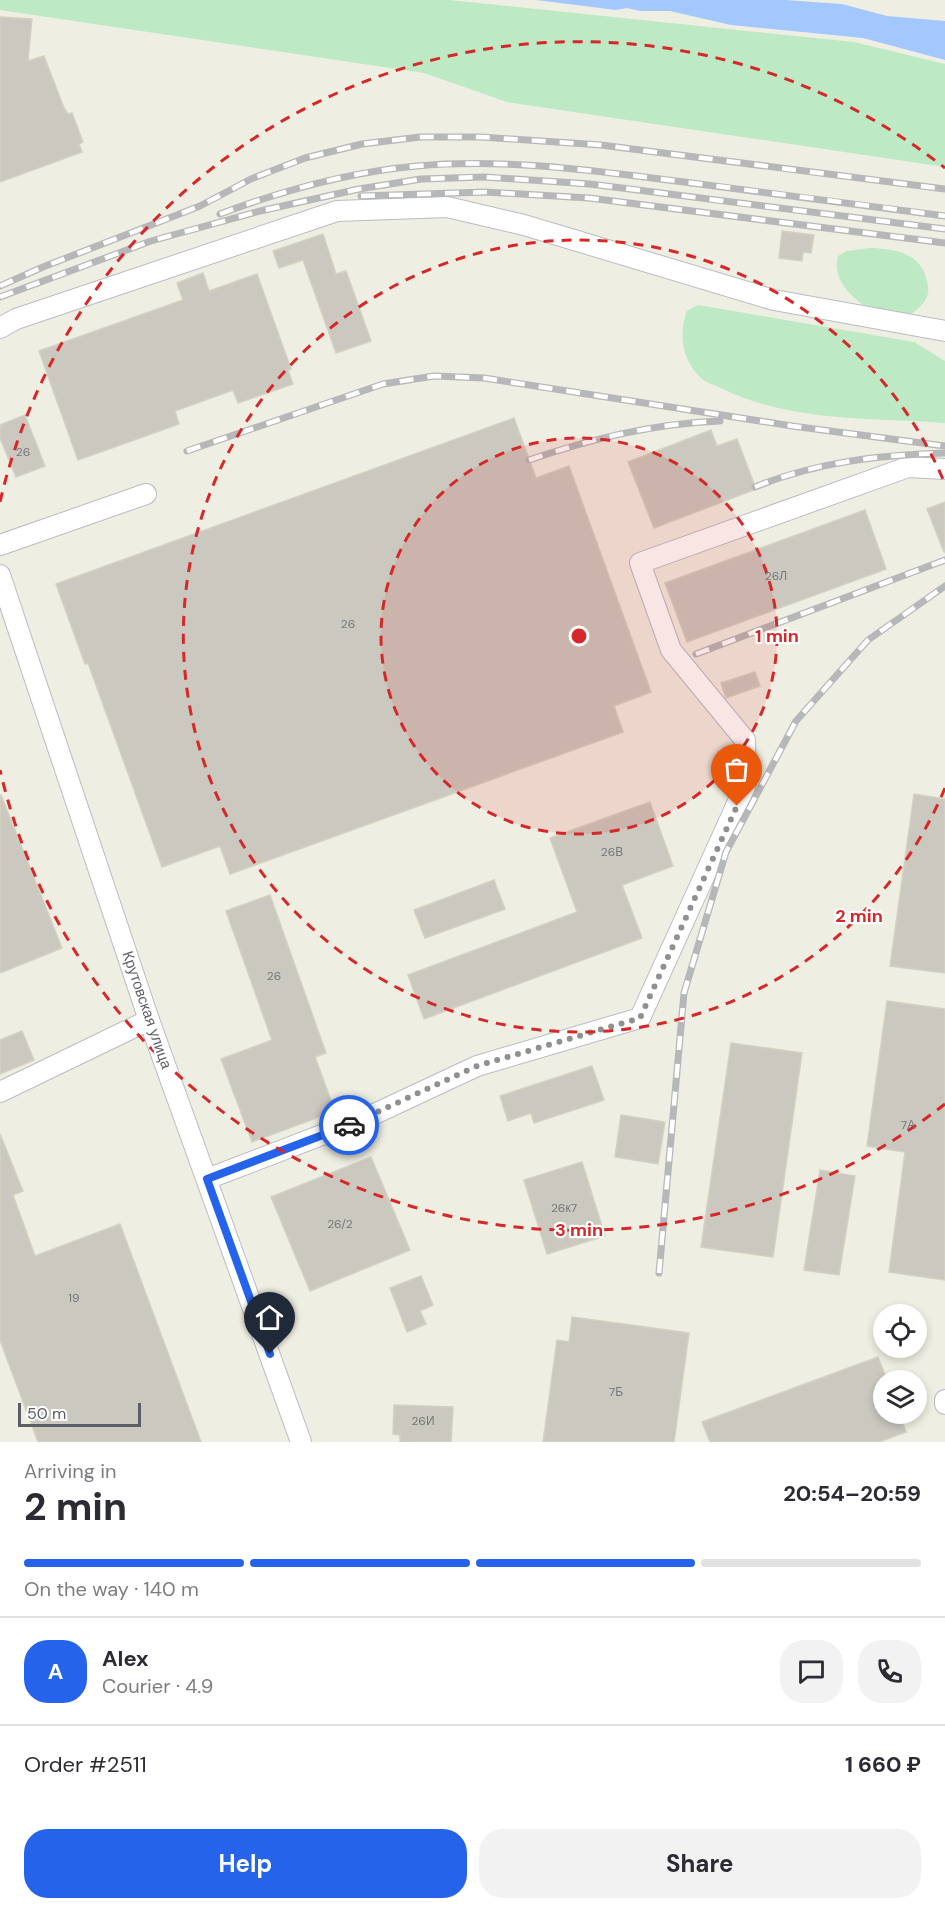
<!DOCTYPE html>
<html lang="en">
<head>
<meta charset="utf-8">
<style>
  body { margin:0; font-family:"DM Sans",sans-serif; background:#f2f2f3; color:#2b2b33; height:100vh; display:flex; flex-direction:column; font-size:22px; white-space:nowrap }
  * { box-sizing:border-box; margin:0 }
  p { font-size:20px; color:#7c7c81 }
  .icon { flex:none; width:33px; height:33px; fill:none; stroke:currentColor; stroke-width:2; stroke-linecap:round; stroke-linejoin:round }
  .map { position:relative; height:1442px; overflow:hidden }
  .sheet { display:flex; flex-direction:column; background:#fff; flex:1 }
  .sheet>* { flex:none }
  .fabs { position:absolute; left:873px; top:1304px; display:grid; gap:12px }
  .fabs a { display:grid; place-items:center; width:54px; height:54px; border-radius:50%; background:#fff; box-shadow:0 3px 9px #0003; font-size:30px }
  .scale { position:absolute; left:18px; bottom:15px; width:123px; box-sizing:border-box; padding-left:6px; border:3px solid #5b5e65; border-top:0; font-size:16px; line-height:21px; white-space:nowrap; color:#5b5e65; -webkit-text-stroke:4px #fff; paint-order:stroke }
  .pin { position:absolute; display:grid; place-items:center; width:51px; height:51px; color:#fff; margin:-62px -26px; border-radius:50% 50% 50% 0; rotate:-45deg; box-shadow:0 0 6px #0007 }
  .pin .icon { rotate:45deg }
  .courier { position:absolute; display:grid; place-items:center; width:60px; height:60px; margin:-30px; border:4px solid #2563eb; border-radius:50%; background:#fff; color:#222; box-shadow:0 2px 8px #0007 }
  .headline em { font-style:normal; font-weight:700 }
  .headline div { display:flex; flex-direction:column-reverse }
  .headline { display:flex; align-items:center; justify-content:space-between; height:102px; padding:0 24px }
  h1 { font-size:39px; font-weight:700; line-height:45px }
  .bar { display:grid; grid-template-columns:repeat(4,1fr); gap:9px 6px; align-content:center; height:72px; padding:0 24px }
  .bar i { height:8px; border-radius:4px; background:#e1e1e2 }
  .bar .on { background:#2563eb }
  .bar p { grid-column:span 4 }
  .line { display:flex; align-items:center; gap:15px; padding:0 24px; border-top:2px solid #e1e1e2 }
  .line div { flex:1 }
  .round { display:grid; place-items:center; flex:none; width:63px; height:63px; border-radius:24px; background:#f2f2f3 }
  .action { display:flex; gap:12px; margin-top:auto; padding:12px 24px }
  .action a { flex:1; height:69px; border-radius:24px; background:#2563eb; color:#fff; font-size:24px; font-weight:700; line-height:69px; text-align:center }
  .action a+a { background:#f2f2f3; color:#2b2b33 }
  .map>svg:first-child { display:block }
</style>
</head>
<body>
<div class="map">
<svg width="945" height="1442" viewBox="0 0 945 1442">
  <rect width="100%" height="100%" fill="#efeee2"/>
  <g fill="#bde9c4">
    <path d="M 0,0 L 449,0 L 854,42 L 945,64 L 945,167 L 507,102 L 424,73 L 0,10 Z"/>
    <path d="M 871,248 C 896,249 921,253 927,281 C 932,299 922,305 909,316 C 901,315 892,315 885,314 C 860,309 830,282 838,256 L 847,251 Z"/>
    <path d="M 698,305 L 914,342 L 945,361 L 945,423 C 871,418 789,422 721,388 C 715,385 706,383 701,378 C 682,360 678,335 687,311 Z"/>
  </g>
  <path fill="#a2c8ff" d="M 536,0 L 785,0 L 842,4 L 887,16 L 945,21 L 945,60 L 863,38 L 731,25 L 670,11 L 640,11 L 627,8 L 616,10 Z"/>
  <g fill="#cac8bf" stroke="#d4d1c0" stroke-width="1.5">
    <path d="M 0,17 L 32,19 L 28,61 L 44,56 L 64,108 L 68,114 L 72,113 L 83,142 L 79,144 L 82,152 L 0,182 Z"/>
    <path d="M 782,231 L 814,235 L 811,253 L 803,252 L 802,261 L 779,258 Z"/>
    <path d="M 323,234 L 336,274 L 346,271 L 371,341 L 336,353 L 303,260 L 279,268 L 273,251 Z"/>
    <path d="M 203,273 L 209,291 L 257,274 L 291,369 L 288,370 L 293,384 L 238,403 L 233,390 L 175,411 L 179,424 L 78,460 L 39,351 L 183,300 L 177,283 Z"/>
    <path d="M 25,415 L 45,466 L 16,477 L 0,438 L 0,425 Z"/>
    <path d="M 514,418 L 536,478 L 569,466 L 651,692 L 614,706 L 623,732 L 230,874 L 220,846 L 162,867 L 88,663 L 85,664 L 56,584 Z"/>
    <path d="M 711,430 L 717,446 L 737,439 L 756,489 L 654,528 L 628,462 Z"/>
    <path d="M 945,502 L 945,552 L 944,552 L 927,509 Z"/>
    <path d="M 865,510 L 886,569 L 687,642 L 665,583 Z"/>
    <path d="M 755,672 L 760,686 L 726,698 L 721,683 Z"/>
    <path d="M 914,794 L 945,799 L 945,973 L 890,966 Z"/>
    <path d="M 1,795 L 62,948 L 0,973 L 0,796 Z"/>
    <path d="M 650,802 L 673,866 L 622,885 L 642,938 L 424,1019 L 408,975 L 577,912 L 550,838 Z"/>
    <path d="M 494,880 L 505,909 L 425,938 L 414,910 Z"/>
    <path d="M 270,895 L 326,1053 L 315,1057 L 335,1111 L 252,1142 L 221,1059 L 272,1040 L 226,911 Z"/>
    <path d="M 887,1001 L 945,1009 L 945,1280 L 889,1272 L 905,1152 L 867,1146 Z"/>
    <path d="M 22,1031 L 34,1060 L 0,1074 L 0,1040 Z"/>
    <path d="M 731,1043 L 802,1053 L 773,1257 L 701,1247 Z"/>
    <path d="M 592,1066 L 604,1100 L 534,1123 L 531,1113 L 508,1121 L 500,1096 Z"/>
    <path d="M 621,1115 L 665,1122 L 658,1164 L 615,1157 Z"/>
    <path d="M 0,1134 L 23,1191 L 13,1195 L 35,1256 L 120,1224 L 201,1442 L 38,1442 L 0,1340 Z"/>
    <path d="M 371,1157 L 410,1250 L 310,1291 L 271,1197 Z"/>
    <path d="M 582,1162 L 605,1236 L 547,1254 L 524,1180 Z"/>
    <path d="M 820,1170 L 855,1176 L 839,1275 L 804,1270 Z"/>
    <path d="M 421,1276 L 433,1305 L 420,1311 L 426,1324 L 407,1332 L 390,1288 Z"/>
    <path d="M 572,1317 L 689,1333 L 674,1442 L 543,1442 L 557,1340 L 569,1342 Z"/>
    <path d="M 878,1357 L 887,1380 L 884,1380 L 884,1413 L 899,1413 L 906,1432 L 879,1442 L 710,1442 L 702,1422 Z"/>
    <path d="M 394,1405 L 453,1407 L 451,1442 L 400,1442 L 400,1435 L 393,1434 Z"/>
  </g>
  <g fill="none" stroke-linecap="round" stroke-linejoin="round">
    <defs>
      <g id="minor">
        <path d="M 0,328 L 16,319 L 337,211 L 447,207 L 524,225 L 774,300 L 945,331"/>
        <path d="M 0,545 L 146,494"/>
        <path d="M 0,575 L 149,1020 L 301,1442"/>
        <path d="M 0,1092 L 149,1020"/>
        <path d="M 207,1179 L 366,1118 L 477,1066 L 640,1018 L 746,784 L 745,740 L 671,650 L 640,563 L 908,467 L 945,469"/>
        <path d="M 945,1400 L 945,1404"/>
      </g>
    </defs>
    <use href="#minor" stroke="#babcc3" stroke-width="22"/>
    <use href="#minor" stroke="#fff" stroke-width="20"/>
    <defs>
      <g id="rail">
        <path d="M 361,196 L 486,192 L 589,198 L 945,243"/>
        <path d="M 220,214 C 284,190 349,172 417,166 C 506,158 596,171 684,182 C 771,193 858,204 945,216"/>
        <path d="M 0,286 L 43,267 L 200,206 L 251,179 L 305,158 L 362,144 L 420,137 L 481,137 L 601,145 L 945,189"/>
        <path d="M 0,297 L 151,241 L 260,211 L 359,189 L 421,179 L 484,177 L 590,184 L 945,229"/>
        <path d="M 187,451 L 383,384 L 434,376 L 484,378 L 792,426 L 945,446"/>
        <path d="M 529,460 C 594,438 652,424 720,421"/>
        <path d="M 755,487 C 816,462 880,455 945,453"/>
        <path d="M 696,654 L 945,560"/>
        <path d="M 659,1273 L 684,993 L 726,852 L 796,721 L 868,640 L 945,586"/>
      </g>
    </defs>
    <use href="#rail" stroke="#b6b7b8" stroke-width="7"/>
    <use href="#rail" stroke="#fff" stroke-width="4.5" stroke-dasharray="14" stroke-linecap="butt"/>
  </g>
  <g fill="none" stroke-linecap="round" stroke-linejoin="round">
    <path stroke="#8f9091" stroke-width="6" stroke-dasharray="0 10.8" d="M 349,1125 L 477,1066 L 640,1018 L 737,806"/>
    <path stroke="#2563eb" stroke-width="8" d="M 270,1354 L 207,1179 L 349,1125"/>
  </g>
  <circle cx="579" cy="636" r="198" fill="#d62828" fill-opacity=".12"/>
  <g fill="none" stroke="#d62828" stroke-width="3" stroke-dasharray="10 8">
    <circle cx="579" cy="636" r="198"/>
    <path d="M945 788A396 396 0 1 1 945 484"/>
    <path d="M945 1104A594 594 0 0 1 0 770M0 502A594 594 0 0 1 945 168"/>
  </g>
  <g text-anchor="middle" stroke-width="4.5" stroke-linejoin="round" paint-order="stroke">
    <g font-size="12" fill="#77787c">
      <text x="23" y="456">26</text>
      <text x="776" y="580">26Л</text>
      <text x="348" y="628">26</text>
      <text x="612" y="856">26В</text>
      <text x="274" y="980">26</text>
      <text x="908" y="1129">7А</text>
      <text x="564" y="1212">26к7</text>
      <text x="340" y="1228">26/2</text>
      <text x="74" y="1302">19</text>
      <text x="616" y="1396">7Б</text>
      <text x="423" y="1425">26И</text>
    </g>
    <g font-size="15" fill="#5b5e65" stroke="#fff">
      <text transform="translate(147 1010) rotate(71)" y="5">Крутовская улица</text>
    </g>
  </g>
  <circle cx="579" cy="636" r="9" fill="#d62828" stroke="#fff" stroke-width="3"/>
  <g font-size="18" text-anchor="middle" font-weight="bold" fill="#d62828" stroke="#fff" stroke-width="4.5" stroke-linejoin="round" paint-order="stroke">
    <text x="777" y="642">1 min</text>
    <text x="859" y="922">2 min</text>
    <text x="579" y="1236">3 min</text>
  </g>
</svg>
<div class="fabs">
<a><svg class="icon" aria-label="locate" viewBox="0 0 24 24"><circle cx="12" cy="12" r="6"/><path d="M12 2v4M12 18v4M2 12h4M18 12h4"/></svg></a>
<a><svg class="icon" aria-label="layers" viewBox="0 0 24 24"><path d="M12 4l9 5-9 5-9-5zM3 14l9 5 9-5"/></svg></a>
</div>
<div class="scale">50 m</div>
<div class="pin" style="left:737px;top:806px;background:#ea580c"><svg class="icon" aria-label="bag" viewBox="0 0 24 24"><path d="M5 8h14l-1 12H6zM9 8a3 3 0 0 1 6 0"/></svg></div>
<div class="pin" style="left:270px;top:1354px;background:#1f2937"><svg class="icon" aria-label="home" viewBox="0 0 24 24"><path d="M3 11l9-7 9 7M6 9v11h12V9"/></svg></div>
<div class="courier" style="left:349px;top:1125px"><svg class="icon" aria-label="car" viewBox="0 0 24 24"><path d="M5 17H2v-5l4-1 3-4h7l3 4 3 1v5h-3M9 17h6M6 11h13"/><circle cx="7" cy="17" r="2"/><circle cx="17" cy="17" r="2"/></svg></div>
</div>
<section class="sheet">
<div class="headline"><div><h1>2 min</h1><p>Arriving in</p></div><em>20:54–20:59</em></div>
<div class="bar"><i class="on"></i><i class="on"></i><i class="on"></i><i></i><p>On the way · 140 m</p></div>
<div class="line" style="height:108px"><b class="round" style="background:#2563eb;color:#fff">A</b><div><b>Alex</b><p>Courier · 4.9</p></div><a class="round"><svg class="icon" aria-label="chat" viewBox="0 0 24 24"><path d="M4 5h16v11H9l-5 4z"/></svg></a><a class="round"><svg class="icon" aria-label="phone" viewBox="0 0 24 24"><path d="M5 4h4l2 5-3 2q2 4 5 5l2-3 5 2v4C11 20 4 13 5 4z"/></svg></a></div>
<div class="line" style="height:78px"><div>Order #2511</div><b>1 660 ₽</b></div>
<div class="action"><a>Help</a><a>Share</a></div>
</section>
</body>
</html>
